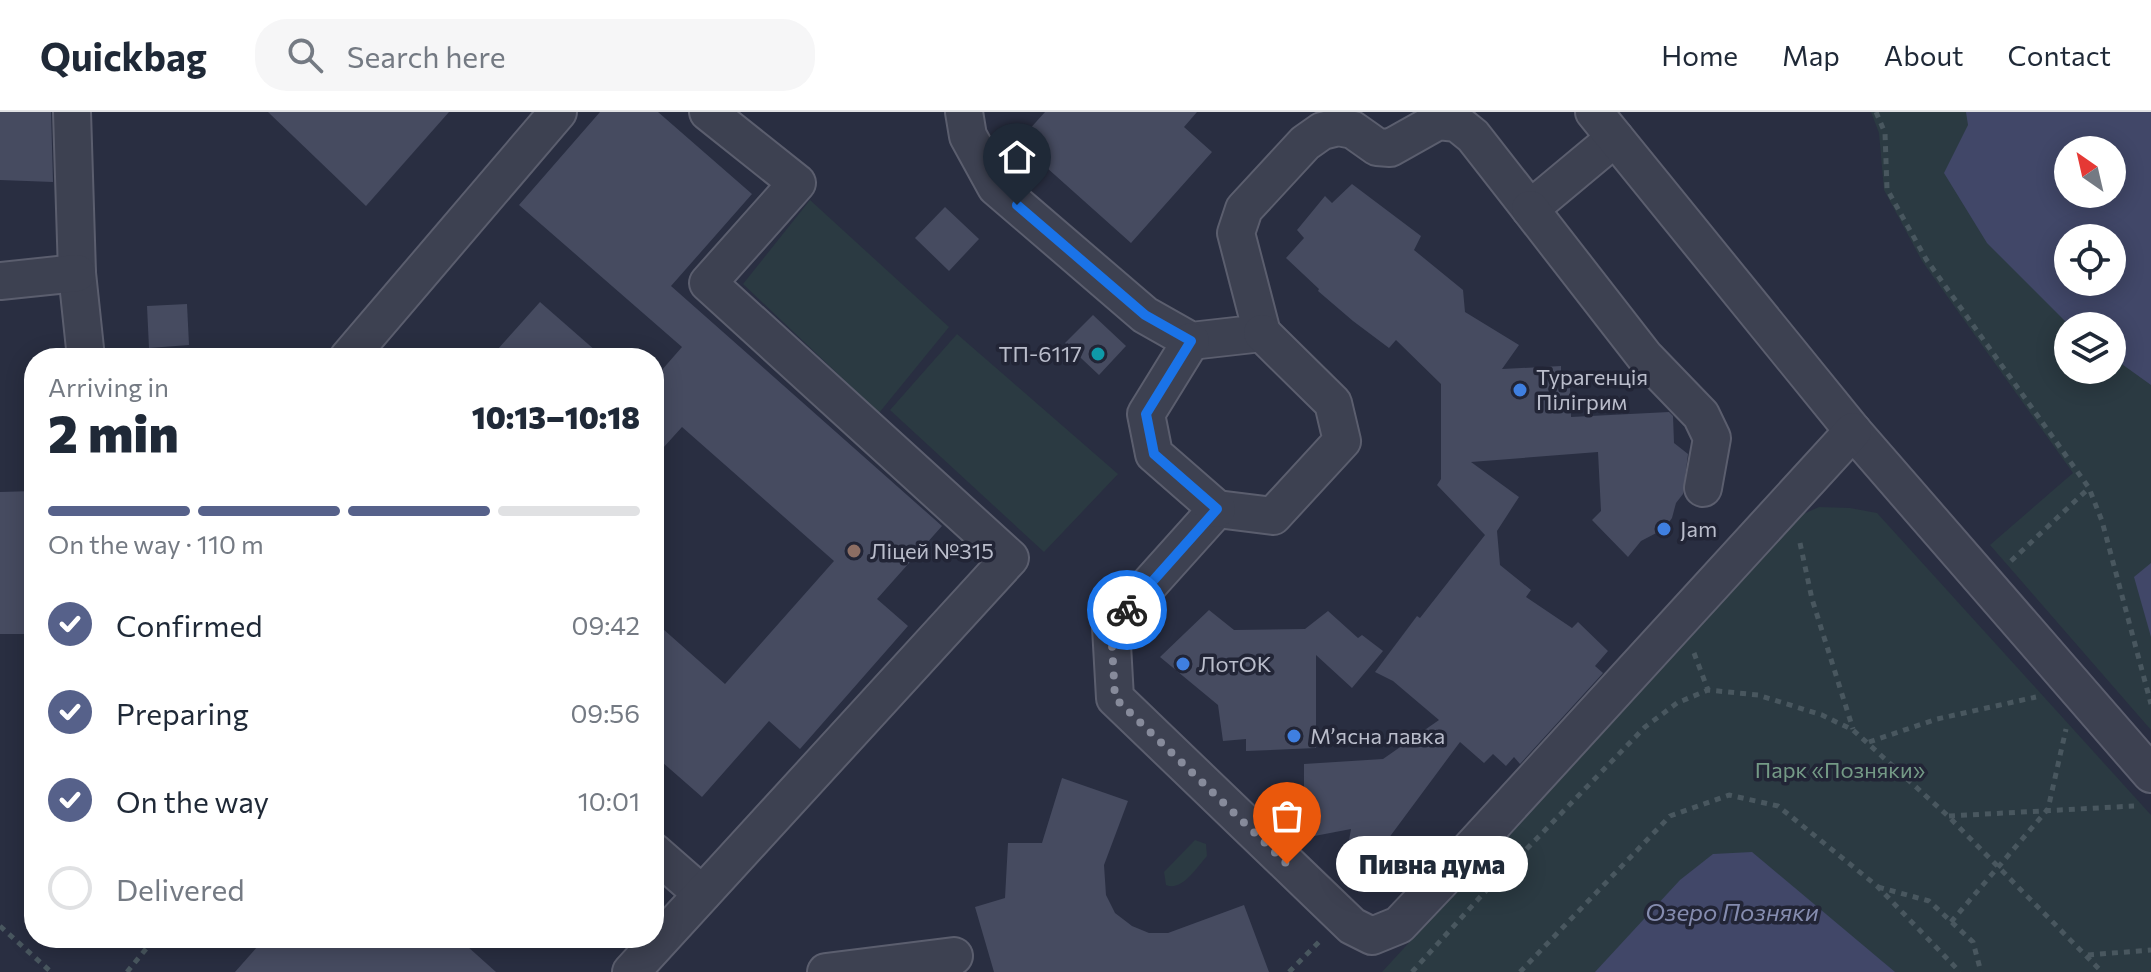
<!DOCTYPE html>
<html lang="en">
<head>
<meta charset="utf-8">
<style>
  body { margin:0; font-family:Commissioner,sans-serif; background:#f6f6f7; color:#1f2937; height:100vh; display:flex; flex-direction:column; font-size:30px; white-space:nowrap }
  * { box-sizing:border-box; margin:0 }
  p { font-size:26px; color:#747a83 }
  .icon { flex:none; width:44px; height:44px; fill:none; stroke:currentColor; stroke-width:2; stroke-linecap:round; stroke-linejoin:round }
  .map { position:relative; flex:1; overflow:hidden }
  .sheet { position:absolute; left:24px; top:236px; width:640px; height:600px; display:flex; flex-direction:column; background:#fff; border-radius:32px; box-shadow:0 4px 20px #0003 }
  .sheet>* { flex:none }
  .needle { width:52px; rotate:326deg }
  .controls { position:absolute; left:2054px; top:24px; display:grid; gap:16px }
  .controls a { display:grid; place-items:center; width:72px; height:72px; border-radius:50%; background:#fff; box-shadow:0 4px 20px #0003; font-size:40px }
  .pin { position:absolute; display:grid; place-items:center; width:68px; height:68px; color:#fff; margin:-82px -34px; border-radius:50% 50% 50% 0; rotate:-45deg; box-shadow:0 0 8px #0007 }
  .pin .icon { rotate:45deg }
  .courier { position:absolute; display:grid; place-items:center; width:80px; height:80px; margin:-40px; border:6px solid #1a73e8; border-radius:50%; background:#fff; color:#222; box-shadow:0 2px 10px #0007 }
  .bubble { position:absolute; height:56px; border-radius:28px; background:#fff; box-shadow:0 4px 20px #0003; font-size:26px; font-weight:800; line-height:56px; text-align:center }
  .head em { font-style:normal; font-weight:800 }
  .head div { display:flex; flex-direction:column-reverse }
  .head { display:flex; align-items:center; justify-content:space-between; height:136px; padding:0 24px }
  h1 { font-size:52px; font-weight:800; line-height:60px }
  .bar { display:grid; grid-template-columns:repeat(4,1fr); gap:12px 8px; align-content:center; height:96px; padding:0 24px }
  .bar i { height:10px; border-radius:6px; background:#e0e1e3 }
  .bar .selected { background:#56618a }
  .bar p { grid-column:span 4 }
  ol { padding:0 24px; list-style:none }
  li { display:flex; align-items:center; gap:24px; height:88px }
  li p { margin-inline-start:auto }
  li .icon { padding:8px; border-radius:50%; background:#56618a; color:#fff; stroke-width:4 }
  li:last-child { color:#747a83 }
  li i { width:44px; height:44px; border:4px solid #e0e1e3; border-radius:50% }
  header { display:flex; align-items:center; gap:48px; box-sizing:border-box; height:112px; padding:0 40px; background:#fff; border-bottom:2px solid #e0e1e3 }
  header strong { font-size:38px }
  nav { display:flex; gap:44px; margin-inline-start:auto; font-size:28px }
  .search { width:560px; height:72px; background:#f6f6f7; display:flex; align-items:center; gap:20px; box-sizing:border-box; padding:0 28px; border-radius:32px; color:#747a83; font-size:30px }
  .map>svg:first-child { display:block }
</style>
</head>
<body>
<header>
<strong>Quickbag</strong>
<div class="search"><svg class="icon" aria-label="search" viewBox="0 0 24 24"><circle cx="10" cy="10" r="6"/><path d="M15 15l6 6"/></svg>Search here</div>
<nav><a>Home</a><a>Map</a><a>About</a><a>Contact</a></nav>
</header>
<div class="map">
<svg width="2151" height="860" viewBox="0 0 2151 860">
  <rect width="100%" height="100%" fill="#292e41"/>
  <g fill="#2b3a42" fill-rule="evenodd">
    <path d="M 1871,0 L 2151,0 L 2151,618 L 1990,433 L 2073,361 L 1922,149 L 1884,78 L 1879,21 ZM 2068,38 L 2112,38 L 2112,82 L 2068,82 ZM 2068,126 L 2112,126 L 2112,170 L 2068,170 ZM 2068,214 L 2112,214 L 2112,258 L 2068,258 Z"/>
    <path d="M 810,88 L 949,215 L 879,301 L 743,172 Z"/>
    <path d="M 957,222 L 1118,362 L 1044,440 L 890,298 Z"/>
    <path d="M 1819,395 L 1850,396 L 1877,401 L 2151,703 L 2151,860 L 1382,860 L 1801,403 Z"/>
    <path d="M 1195,728 L 1206,732 L 1207,744 C 1197,755 1182,780 1166,773 L 1164,760 Z"/>
  </g>
  <g fill="#414768" fill-rule="evenodd">
    <path d="M 1966,0 L 2151,0 L 2151,273 L 2112,245 L 2112,214 L 2070,214 L 1987,131 L 1944,61 L 1968,13 ZM 2068,38 L 2112,38 L 2112,82 L 2068,82 ZM 2068,126 L 2112,126 L 2112,170 L 2068,170 Z"/>
    <path d="M 2151,451 L 2151,525 L 2134,465 Z"/>
    <path d="M 1752,740 L 1895,860 L 1595,860 L 1680,768 L 1713,742 Z"/>
  </g>
  <g fill="#464b60">
    <path d="M 0,0 L 51,0 L 53,70 L 0,68 Z"/>
    <path d="M 268,0 L 449,0 L 366,94 Z"/>
    <path d="M 600,0 L 658,0 L 752,82 L 671,174 L 942,414 L 877,487 L 908,514 L 800,637 L 769,609 L 702,685 L 654,643 L 654,509 L 725,572 L 834,449 L 682,315 L 654,346 L 654,267 L 682,235 L 519,93 Z"/>
    <path d="M 1045,0 L 1197,0 L 1184,15 L 1212,40 L 1131,131 L 1018,30 Z"/>
    <path d="M 1352,72 L 1421,124 L 1414,138 L 1463,178 L 1465,200 L 1519,233 L 1502,257 L 1561,254 L 1561,274 L 1570,276 L 1571,305 L 1669,300 L 1673,304 L 1674,331 L 1688,342 L 1683,382 L 1676,391 L 1672,406 L 1664,417 L 1641,429 L 1628,445 L 1592,408 L 1601,399 L 1598,340 L 1471,350 L 1519,385 L 1497,419 L 1500,453 L 1531,478 L 1526,485 L 1572,516 L 1578,510 L 1608,539 L 1595,554 L 1603,561 L 1520,652 L 1514,645 L 1506,654 L 1493,642 L 1484,651 L 1460,630 L 1377,742 L 1348,734 L 1351,717 L 1304,726 L 1304,652 L 1383,647 L 1439,608 L 1393,569 L 1375,560 L 1417,504 L 1420,506 L 1485,423 L 1437,373 L 1441,367 L 1441,272 L 1396,228 L 1389,236 L 1353,209 L 1318,179 L 1319,177 L 1286,146 L 1304,126 L 1297,118 L 1325,84 L 1332,91 Z"/>
    <path d="M 945,95 L 979,127 L 949,159 L 915,126 Z"/>
    <path d="M 540,190 L 604,246 L 490,246 Z"/>
    <path d="M 187,192 L 189,233 L 149,236 L 147,194 Z"/>
    <path d="M 1093,203 L 1126,234 L 1099,263 L 1065,231 Z"/>
    <path d="M 34,379 L 34,522 L 0,522 L 0,380 Z"/>
    <path d="M 1209,498 L 1234,518 L 1305,517 L 1328,499 L 1358,526 L 1362,523 L 1383,539 L 1352,576 L 1316,543 L 1316,636 L 1246,639 L 1246,627 L 1223,629 L 1218,593 L 1160,545 Z"/>
    <path d="M 1062,666 L 1128,689 L 1104,753 L 1106,783 L 1115,801 L 1132,814 L 1149,821 L 1168,821 L 1244,793 L 1269,860 L 994,860 L 975,795 L 1005,786 L 1008,731 L 1042,731 Z"/>
    <path d="M 265,826 L 458,826 L 496,860 L 235,860 Z"/>
  </g>
  <g fill="none" stroke-linecap="round" stroke-linejoin="round">
    <defs>
      <g id="minor">
        <path d="M 72,0 L 77,161 L 86,246"/>
        <path d="M 964,0 L 968,24 L 996,75 L 1145,203 L 1191,229 L 1262,221 L 1236,121 L 1244,97 L 1305,31 L 1322,19 L 1338,15 L 1353,18 L 1377,35 L 1390,36 L 1438,9 L 1457,11 L 1473,24 L 1530,97 L 1615,26"/>
        <path d="M 1594,0 L 1853,319 L 2151,662"/>
        <path d="M 1530,97 L 1645,245 L 1701,303 L 1712,326 L 1703,376"/>
        <path d="M 0,169 L 77,161"/>
        <path d="M 1262,221 L 1333,291 L 1342,329 L 1273,404 L 1217,397 L 1111,515 L 1115,586 L 1352,814 L 1372,824 L 1399,813 L 1453,756 L 1853,319"/>
        <path d="M 1191,229 L 1146,302 L 1154,342 L 1217,397"/>
        <path d="M 348,246 L 558,0"/>
        <path d="M 654,740 L 702,782"/>
        <path d="M 631,860 L 1010,446 L 708,171 L 797,71 L 708,0"/>
        <path d="M 826,860 L 954,844"/>
      </g>
    </defs>
    <use href="#minor" stroke="#5b5e6e" stroke-width="40"/>
    <g stroke="#49575f" stroke-width="5" stroke-dasharray="6 6" stroke-linecap="butt">
      <path d="M 1876,0 L 1885,21 L 1887,77 L 1926,147 L 2089,376 L 2102,409 L 2151,592"/>
      <path d="M 1800,431 L 1812,487 L 1853,617"/>
      <path d="M 2011,449 L 2089,376"/>
      <path d="M 1694,541 L 1708,578"/>
      <path d="M 1869,630 L 1937,607 L 2036,585"/>
      <path d="M 1949,704 L 2134,694"/>
      <path d="M 1878,775 L 1929,789 L 1973,830 L 1981,860"/>
      <path d="M 1951,810 L 2048,697 L 2066,617"/>
      <path d="M 0,814 L 51,860"/>
      <path d="M 2088,843 L 2151,838"/>
      <path d="M 127,860 L 155,826"/>
      <path d="M 1289,860 L 1319,830"/>
      <path d="M 1412,860 L 1482,783 L 1645,615 L 1677,591 L 1708,578 L 1758,583 L 1822,603 L 1853,618 L 1948,704 L 2102,860"/>
      <path d="M 1520,860 L 1670,704 L 1729,683 L 1778,694 L 1877,774 L 1960,860"/>
    </g>
    <use href="#minor" stroke="#3d4151" stroke-width="36"/>
  </g>
  <g fill="none" stroke-linecap="round" stroke-linejoin="round">
    <path stroke="#878b9b" stroke-width="8" stroke-dasharray="0 14.4" d="M 1127,498 L 1111,515 L 1115,586 L 1287,752"/>
    <path stroke="#1a73e8" stroke-width="10" d="M 1017,93 L 1145,203 L 1191,229 L 1146,302 L 1154,342 L 1217,397 L 1127,498"/>
  </g>
  <circle fill="#0f9aa8" stroke="#222536" stroke-width="3" cx="1098" cy="242" r="8"/>
  <g fill="#3f7fe0" stroke="#222536" stroke-width="3">
    <circle cx="1520" cy="278" r="8"/>
    <circle cx="1664" cy="417" r="8"/>
    <circle cx="1183" cy="552" r="8"/>
    <circle cx="1294" cy="624" r="8"/>
  </g>
  <circle fill="#8d6e63" stroke="#222536" stroke-width="3" cx="854" cy="439" r="8"/>
  <g text-anchor="middle" stroke-width="7" stroke-linejoin="round" paint-order="stroke">
    <g font-size="22" fill="#babdcb" stroke="#222536" text-anchor="start">
      <text x="1082" y="250" text-anchor="end">ТП-6117</text>
      <text x="1536" y="273">Турагенція<tspan x="1536" dy="25">Пілігрим</tspan></text>
      <text x="1680" y="425">Jam</text>
      <text x="870" y="447">Ліцей №315</text>
      <text x="1199" y="560">ЛотОК</text>
      <text x="1310" y="632">М’ясна лавка</text>
    </g>
    <g font-size="22" fill="#749a86" stroke="#222536">
      <text x="1840" y="666">Парк «Позняки»</text>
    </g>
    <g font-size="24" font-style="italic" fill="#858caf" stroke="#222536">
      <text x="1732" y="809">Озеро Позняки</text>
    </g>
  </g>
</svg>
<div class="controls">
<a><svg class="needle" viewBox="-14 -14 28 28"><path d="M0-13l5 13h-10z" fill="#e53935"/><path d="M0 13l5-13h-10z" fill="#747a83"/></svg></a>
<a><svg class="icon" aria-label="locate" viewBox="0 0 24 24"><circle cx="12" cy="12" r="6"/><path d="M12 2v4M12 18v4M2 12h4M18 12h4"/></svg></a>
<a><svg class="icon" aria-label="layers" viewBox="0 0 24 24"><path d="M12 4l9 5-9 5-9-5zM3 14l9 5 9-5"/></svg></a>
</div>
<div class="pin" style="left:1287px;top:752px;background:#ea580c"><svg class="icon" aria-label="bag" viewBox="0 0 24 24"><path d="M5 8h14l-1 12H6zM9 8a3 3 0 0 1 6 0"/></svg></div>
<div class="pin" style="left:1017px;top:93px;background:#1f2937"><svg class="icon" aria-label="home" viewBox="0 0 24 24"><path d="M3 11l9-7 9 7M6 9v11h12V9"/></svg></div>
<div class="courier" style="left:1127px;top:498px"><svg class="icon" aria-label="bike" viewBox="0 0 24 24"><circle cx="6" cy="16" r="4"/><circle cx="18" cy="16" r="4"/><path d="M6 16l4-8h5l3 8M10 8l3 8H6M13 5h3"/></svg></div>
<div class="bubble" style="left:1336px;top:724px;width:192px">Пивна дума</div>
<section class="sheet">
<div class="head"><div><h1>2 min</h1><p>Arriving in</p></div><em>10:13–10:18</em></div>
<div class="bar"><i class="selected"></i><i class="selected"></i><i class="selected"></i><i></i><p>On the way · 110 m</p></div>
<ol>
<li><svg class="icon" aria-label="check" viewBox="0 0 24 24"><path d="M5 12l5 5 9-10"/></svg>Confirmed<p>09:42</p></li>
<li><svg class="icon" aria-label="check" viewBox="0 0 24 24"><path d="M5 12l5 5 9-10"/></svg>Preparing<p>09:56</p></li>
<li><svg class="icon" aria-label="check" viewBox="0 0 24 24"><path d="M5 12l5 5 9-10"/></svg>On the way<p>10:01</p></li>
<li><i></i>Delivered</li>
</ol>
</section>
</div>
</body>
</html>
